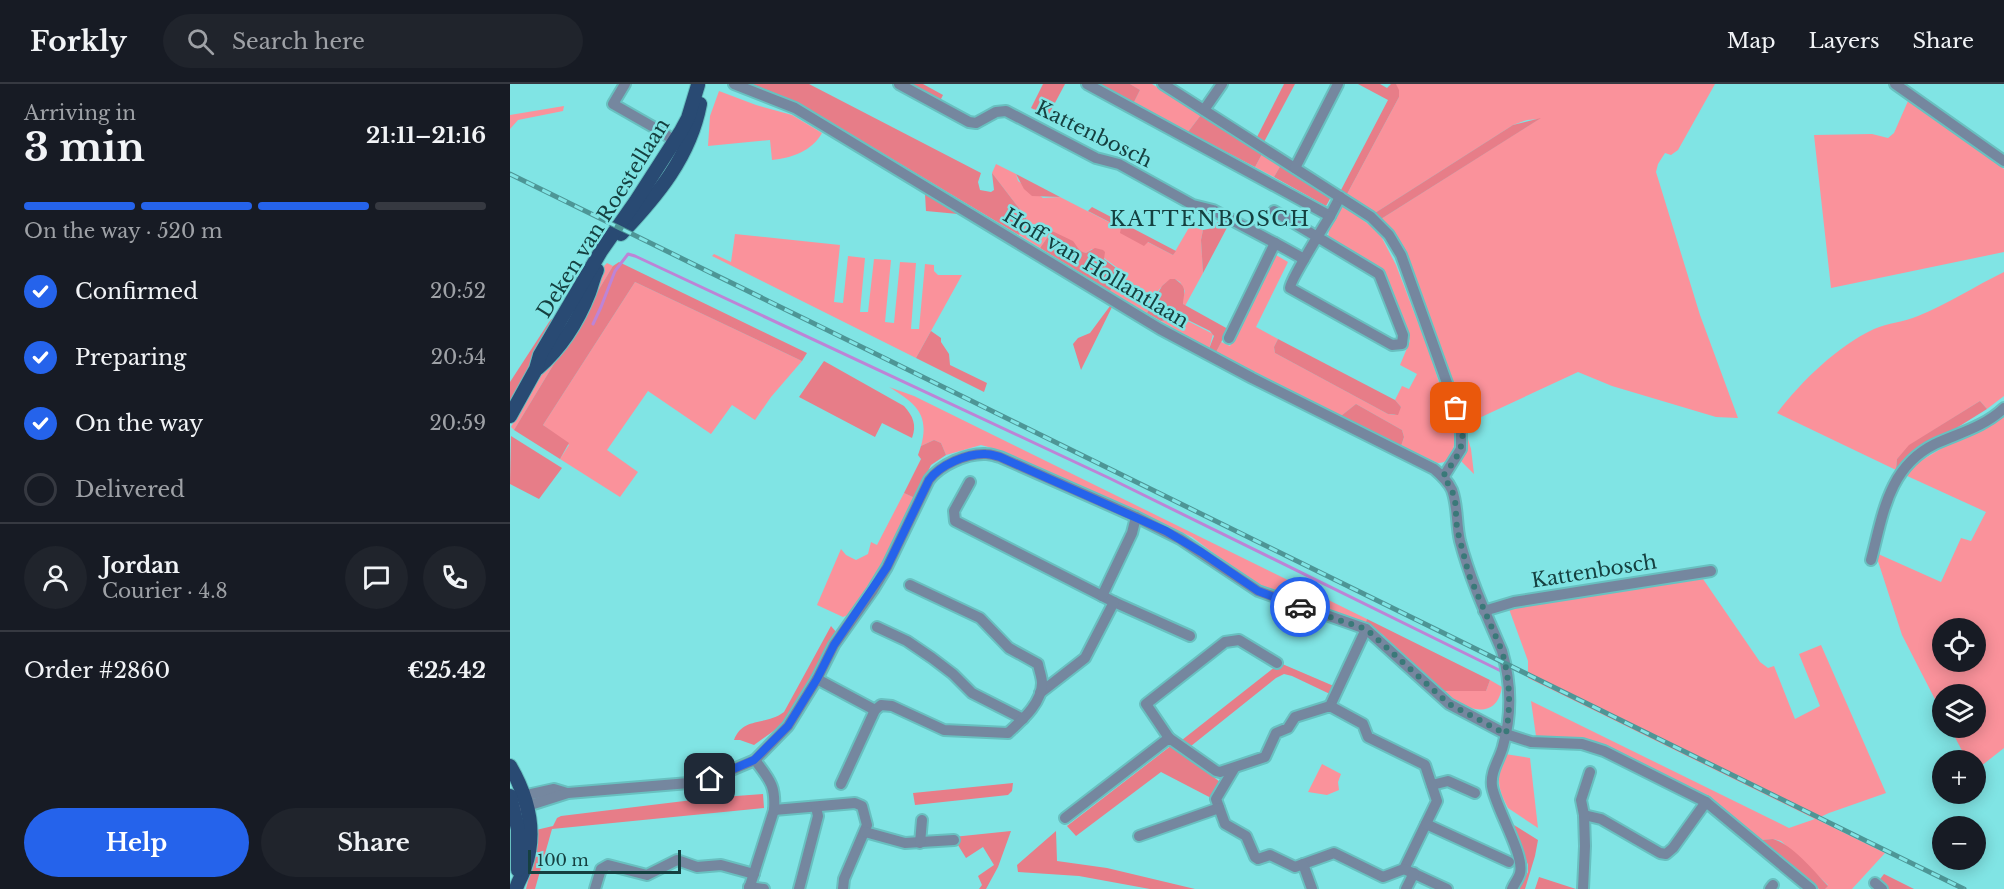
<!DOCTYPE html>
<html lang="en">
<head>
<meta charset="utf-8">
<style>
  body { margin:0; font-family:"Libre Baskerville",serif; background:#20242c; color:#f1f3f6; height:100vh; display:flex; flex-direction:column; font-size:22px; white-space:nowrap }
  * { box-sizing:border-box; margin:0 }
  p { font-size:20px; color:#9ea1a6 }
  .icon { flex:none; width:33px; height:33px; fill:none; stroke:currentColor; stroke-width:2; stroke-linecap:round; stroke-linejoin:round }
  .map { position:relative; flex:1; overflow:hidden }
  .side { display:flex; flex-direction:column; background:#171b24; width:510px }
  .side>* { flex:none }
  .controls { position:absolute; left:1422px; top:534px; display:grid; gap:12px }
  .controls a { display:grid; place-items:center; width:54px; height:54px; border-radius:50%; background:#171b24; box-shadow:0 3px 15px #0003; font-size:30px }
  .scale { position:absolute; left:18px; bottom:15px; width:153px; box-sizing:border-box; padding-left:6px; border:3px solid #154040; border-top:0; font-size:16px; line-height:21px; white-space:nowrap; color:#154040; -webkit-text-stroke:4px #80e4e4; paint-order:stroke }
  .pin { position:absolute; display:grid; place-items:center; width:51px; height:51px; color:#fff; margin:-26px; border-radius:12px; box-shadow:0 3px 9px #0006 }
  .courier { position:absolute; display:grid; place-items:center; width:60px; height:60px; margin:-30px; border:4px solid #2563eb; border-radius:50%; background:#fff; color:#222; box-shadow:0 2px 8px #0007 }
  .headline em { font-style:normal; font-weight:800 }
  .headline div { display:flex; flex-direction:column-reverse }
  .headline { display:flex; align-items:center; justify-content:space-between; height:102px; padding:0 24px }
  h1 { font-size:39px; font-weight:800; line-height:45px }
  .bar { display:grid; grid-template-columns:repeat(4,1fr); gap:9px 6px; align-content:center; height:72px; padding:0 24px }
  .bar i { height:8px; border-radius:4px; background:#363941 }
  .bar .active { background:#2563eb }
  .bar p { grid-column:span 4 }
  .line { display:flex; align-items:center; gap:15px; padding:0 24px; border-top:2px solid #363941 }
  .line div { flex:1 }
  .round { display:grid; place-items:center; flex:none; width:63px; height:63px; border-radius:32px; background:#20242c }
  ol { padding:0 24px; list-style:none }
  li { display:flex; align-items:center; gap:18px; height:66px }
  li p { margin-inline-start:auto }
  li .icon { padding:6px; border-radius:50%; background:#2563eb; color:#fff; stroke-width:4 }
  li:last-child { color:#9ea1a6 }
  li i { width:33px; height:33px; border:3px solid #363941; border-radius:50% }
  .button { display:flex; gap:12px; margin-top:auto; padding:12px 24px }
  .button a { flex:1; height:69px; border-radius:36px; background:#2563eb; color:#fff; font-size:24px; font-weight:800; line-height:69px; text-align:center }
  .button a+a { background:#20242c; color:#f1f3f6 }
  header { display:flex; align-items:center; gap:36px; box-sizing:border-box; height:84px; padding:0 30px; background:#171b24; border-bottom:2px solid #363941 }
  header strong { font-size:28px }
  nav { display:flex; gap:33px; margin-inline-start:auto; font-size:21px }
  .search { width:420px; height:54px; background:#20242c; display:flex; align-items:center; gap:15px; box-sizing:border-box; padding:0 21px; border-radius:33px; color:#9ea1a6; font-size:22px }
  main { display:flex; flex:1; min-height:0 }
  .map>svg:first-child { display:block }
</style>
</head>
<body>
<header>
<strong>Forkly</strong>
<div class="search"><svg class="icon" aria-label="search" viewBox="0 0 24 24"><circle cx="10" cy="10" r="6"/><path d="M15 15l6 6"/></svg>Search here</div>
<nav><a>Map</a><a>Layers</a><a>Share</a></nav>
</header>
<main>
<section class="side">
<div class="headline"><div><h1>3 min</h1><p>Arriving in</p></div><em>21:11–21:16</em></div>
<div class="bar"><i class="active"></i><i class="active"></i><i class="active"></i><i></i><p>On the way · 520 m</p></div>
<ol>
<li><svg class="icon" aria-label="check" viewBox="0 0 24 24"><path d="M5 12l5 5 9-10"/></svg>Confirmed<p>20:52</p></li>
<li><svg class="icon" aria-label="check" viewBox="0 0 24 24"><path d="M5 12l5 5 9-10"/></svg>Preparing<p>20:54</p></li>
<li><svg class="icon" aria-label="check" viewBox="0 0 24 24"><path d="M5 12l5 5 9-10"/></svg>On the way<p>20:59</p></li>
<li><i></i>Delivered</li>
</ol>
<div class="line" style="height:108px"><a class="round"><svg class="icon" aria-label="person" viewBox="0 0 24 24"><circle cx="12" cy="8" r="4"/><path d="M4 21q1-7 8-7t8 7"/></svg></a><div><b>Jordan</b><p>Courier · 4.8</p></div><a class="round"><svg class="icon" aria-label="chat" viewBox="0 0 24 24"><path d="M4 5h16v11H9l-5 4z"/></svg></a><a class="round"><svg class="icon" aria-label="phone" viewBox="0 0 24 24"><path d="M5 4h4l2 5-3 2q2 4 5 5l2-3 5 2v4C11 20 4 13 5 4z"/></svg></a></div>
<div class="line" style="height:78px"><div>Order #2860</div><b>€25.42</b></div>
<div class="button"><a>Help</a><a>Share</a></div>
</section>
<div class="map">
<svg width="1494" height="805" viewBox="0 0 1494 805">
  <rect width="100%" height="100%" fill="#80e4e4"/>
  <g fill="#fa929b" fill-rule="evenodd">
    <path d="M 620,0 L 642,0 L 691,31 L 678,48 L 624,18 L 630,6 Z"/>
    <path d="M 886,0 L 1205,0 L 1168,66 L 1161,71 L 1155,69 L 1148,80 L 1146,88 L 1190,231 L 1228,334 L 1206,333 L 1102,302 L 1068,288 L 954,341 L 951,328 L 871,135 L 1029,35 L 1017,36 L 1003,41 L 865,129 L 837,110 L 889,13 Z"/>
    <path d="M 209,7 L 246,21 L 282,31 L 312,49 C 302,67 282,74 262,76 L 260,56 L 198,62 L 200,32 Z"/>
    <path d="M 1398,17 L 1494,85 L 1494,168 L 1321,204 L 1304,51 L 1362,50 L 1378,54 L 1384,49 Z"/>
    <path d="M 54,22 L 53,27 L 8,36 L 0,45 L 0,31 Z"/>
    <path d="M 752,70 L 771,81 L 764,93 L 745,83 Z"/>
    <path d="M 486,80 L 506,90 L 508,97 L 533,114 L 550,113 L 663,171 L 684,135 L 689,145 L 693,146 L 691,156 L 693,189 L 675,222 L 672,218 L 675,207 L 670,198 L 665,195 C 649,198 644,215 637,229 L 600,207 L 609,190 L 609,185 L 582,165 L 576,169 L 572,168 L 542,147 L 530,164 L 509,151 L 516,137 L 515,132 L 482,89 Z"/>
    <path d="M 832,120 L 862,143 L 872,154 L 886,181 L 920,270 L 945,349 C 944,362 944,379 928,379 L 891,362 L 894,353 L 892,346 L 846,320 L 831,332 L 706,268 L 711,258 L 720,262 L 766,171 L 778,178 L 746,243 L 768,255 L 764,263 L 765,269 L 878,330 L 885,331 L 891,323 L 885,316 L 892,302 L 899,305 L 907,290 L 890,281 L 900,257 L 875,190 L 871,185 L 818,155 L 819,146 Z"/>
    <path d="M 225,150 L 330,161 L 324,218 L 333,219 L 338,172 L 355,174 L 350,228 L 358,228 L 364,175 L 381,176 L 375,238 L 384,239 L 390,178 L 406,179 L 401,245 L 409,245 L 415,180 L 424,181 L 424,187 L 428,191 L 452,191 L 406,274 L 202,172 L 204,170 L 221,178 Z"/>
    <path d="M 97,179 L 103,182 L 4,346 L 1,343 L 93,183 Z"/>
    <path d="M 1494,188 L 1494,312 L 1477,325 L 1470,317 L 1400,361 L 1387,375 L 1386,386 L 1267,329 C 1292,297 1326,263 1364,245 C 1378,239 1394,238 1408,232 C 1438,220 1465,202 1494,188 Z"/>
    <path d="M 125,198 L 292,277 L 261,313 L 245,336 L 222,321 L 201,350 L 138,307 L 97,366 L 128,388 L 110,413 L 50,375 L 59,361 L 33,341 Z"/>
    <path d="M 672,234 L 703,250 L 699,265 L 651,237 Z"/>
    <path d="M 379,303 L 404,312 L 857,535 L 856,538 L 752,502 L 722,483 L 682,453 L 482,364 L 471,361 L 436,371 L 431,359 L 424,356 L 411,362 C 420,330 405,319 379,303 Z"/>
    <path d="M 1494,322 L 1494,664 L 1466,686 L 1466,676 L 1457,676 L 1440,644 L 1466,644 L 1466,610 L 1432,610 L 1432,629 L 1392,551 L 1366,471 L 1366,469 L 1431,498 L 1451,454 L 1461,457 L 1476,428 L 1395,391 L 1404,381 L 1475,338 ZM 1432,544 L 1466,544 L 1466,578 L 1432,578 Z"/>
    <path d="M 956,348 L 961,365 L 964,390 L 951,377 L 956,357 Z"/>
    <path d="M 394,409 L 405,414 L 364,497 L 345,528 L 333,533 L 307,521 L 331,465 L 336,471 L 346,476 L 358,470 L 361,458 L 367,461 Z"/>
    <path d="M 1193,495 L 1250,578 L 1258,584 L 1264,582 L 1285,635 L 1310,622 L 1289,570 L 1311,561 L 1376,709 L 1319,729 L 1306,735 L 1375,769 L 1342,805 L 1315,805 L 1318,801 L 1271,757 L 1263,755 L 1252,756 L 1214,727 L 1074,655 L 1026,652 L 1021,617 L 1279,744 L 1305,735 L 1018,594 L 1018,577 L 999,525 Z"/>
    <path d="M 980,596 L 992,603 C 986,640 951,624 932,607 L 976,607 Z"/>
    <path d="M 995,670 L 1020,674 L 1028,744 L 998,724 C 986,702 987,692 995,670 Z"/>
    <path d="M 812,680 L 831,690 L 828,698 L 829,706 L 817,711 L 798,708 Z"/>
  </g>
  <g fill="#e77d88">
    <path d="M 242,0 L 299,0 L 471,89 L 468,98 L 470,106 L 481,108 L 484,106 L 482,89 L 515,132 L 517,137 L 509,151 L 289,19 Z"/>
    <path d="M 397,0 L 413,0 L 433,11 L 430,17 Z"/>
    <path d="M 533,0 L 555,0 L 538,32 L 521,24 Z"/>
    <path d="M 589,0 L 620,0 L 630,6 L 624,18 Z"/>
    <path d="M 774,0 L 785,0 L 754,58 L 747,53 Z"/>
    <path d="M 848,0 L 870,0 L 877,4 L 881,0 L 886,0 L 889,6 L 889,13 L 837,110 L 831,106 L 878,16 Z"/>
    <path d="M 691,31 L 752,70 L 745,83 L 678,48 Z"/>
    <path d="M 1031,34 L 871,135 L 865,129 L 1003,41 Z"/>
    <path d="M 771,81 L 821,113 L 816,122 L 764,93 Z"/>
    <path d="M 506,90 L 550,113 L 522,112 L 514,105 Z"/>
    <path d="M 415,110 L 448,130 L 416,127 Z"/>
    <path d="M 582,123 L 666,167 L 663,171 L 638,158 L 634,162 L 610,149 L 611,144 L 578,127 Z"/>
    <path d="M 711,134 L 720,138 L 693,189 L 691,156 L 693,146 L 703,144 Z"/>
    <path d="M 542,147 L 563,157 C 568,163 568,167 576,169 L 585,164 L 593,166 L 595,168 L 594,175 L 610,187 L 600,207 L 530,164 Z"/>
    <path d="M 109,178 L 297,269 L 292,277 L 125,198 L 33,341 L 59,359 L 50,375 L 4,346 L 103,182 Z"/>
    <path d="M 660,195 L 665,195 C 678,204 674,208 673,220 L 718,245 L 706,268 L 699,265 L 704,252 L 700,247 L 680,237 L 672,234 L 651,237 L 637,229 L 652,202 Z"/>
    <path d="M 600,222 L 602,223 L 571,286 L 563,260 L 568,254 L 580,249 Z"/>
    <path d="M 41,235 L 46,238 L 0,318 L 0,298 Z"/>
    <path d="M 421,247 L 431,254 L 431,258 L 439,270 L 440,281 L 477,299 L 474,308 L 406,274 Z"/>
    <path d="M 768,255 L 885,316 L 891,323 L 888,331 L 878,330 L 765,269 L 764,263 Z"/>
    <path d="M 314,277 L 394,322 C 403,332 407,341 402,354 L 372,339 L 365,353 L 289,313 Z"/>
    <path d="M 1470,317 L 1477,325 L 1416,363 L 1386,386 L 1387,375 L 1399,361 Z"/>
    <path d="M 846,320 L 892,346 L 894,353 L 891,362 L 831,332 Z"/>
    <path d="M 1,352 L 52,384 L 29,415 L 0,400 Z"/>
    <path d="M 424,356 L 431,359 L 436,371 L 421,381 L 405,414 L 394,409 L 411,375 L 408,371 L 411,362 Z"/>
    <path d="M 857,535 L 980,596 L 976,607 L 932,607 L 873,551 L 856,538 Z"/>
    <path d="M 321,542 L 327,549 L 272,641 L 244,661 L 230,656 L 224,656 C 233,632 256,642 274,628 Z"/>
    <path d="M 770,579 L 826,603 L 822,611 L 782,592 L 774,590 L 766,594 L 681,662 L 672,656 Z"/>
    <path d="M 662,661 L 710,698 L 703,715 L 651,688 L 566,752 L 557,742 Z"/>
    <path d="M 503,699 L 502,707 L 498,711 L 405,721 L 403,709 Z"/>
    <path d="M 253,710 L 254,724 L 42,745 L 25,805 L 16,805 L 23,777 L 26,746 L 43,742 L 47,734 L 51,732 L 199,714 Z"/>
    <path d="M 1004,741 L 1028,756 L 1025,772 L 1015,805 L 1009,805 L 1018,788 L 1018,781 Z"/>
    <path d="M 501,747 L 488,783 L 476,805 L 469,805 L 472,801 L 468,792 L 484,781 L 473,763 L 456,774 L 443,753 Z"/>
    <path d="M 546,747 L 547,777 L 597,784 L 685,805 L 640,805 L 569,792 L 508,788 L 507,781 Z"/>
    <path d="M 1263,755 C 1282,760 1304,787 1318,802 L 1315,805 L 1309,805 L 1252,756 Z"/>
    <path d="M 1374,790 L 1404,805 L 1375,805 L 1367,799 Z"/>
    <path d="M 1029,793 L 1066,805 L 1025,805 Z"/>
  </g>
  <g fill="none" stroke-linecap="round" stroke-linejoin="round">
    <path stroke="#bd84d6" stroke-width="3" d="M 83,240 L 91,223 L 105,187 L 118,170 L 125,172 L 599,394 L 991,587"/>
    <defs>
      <g id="minor">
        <path d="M 115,0 L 103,20 L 152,48 L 170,61"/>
        <path d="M 224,0 L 285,24 L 650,245 L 742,294 L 924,385 C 931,391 938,397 942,406 C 948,422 946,440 950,457 C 960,495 976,530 992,567 C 1001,598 1002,630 993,662 C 990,675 980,687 982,702 C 985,723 1015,771 1010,789 C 1009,794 1004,800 1002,805"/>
        <path d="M 389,0 L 459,38 L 466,39 L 486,28 L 496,27 L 586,74 L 609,80 L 683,121 L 703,126 L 765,159"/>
        <path d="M 577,0 L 820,132 L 830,113"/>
        <path d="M 653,0 L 861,133 L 879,151 L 891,171 L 951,338 L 951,365 L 934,392"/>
        <path d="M 1385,0 L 1494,77"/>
        <path d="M 694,26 L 712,0"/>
        <path d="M 785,84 L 828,0"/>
        <path d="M 764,127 L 869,190 L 893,251 L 892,260 L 882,261 L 780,204 C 780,196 813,144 820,132"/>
        <path d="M 719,254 L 765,159 L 794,175"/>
        <path d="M 460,398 L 444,427 L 445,437 L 604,518 L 680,552"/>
        <path d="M 1361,476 C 1373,431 1378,383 1425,360 C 1449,349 1474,343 1494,324"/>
        <path d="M 592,512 L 622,449 L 626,433"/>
        <path d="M 974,527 L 1004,518 L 1201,487"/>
        <path d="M 367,543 L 397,557 L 422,574 L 443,590 L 462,609 L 513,635"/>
        <path d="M 307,595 L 365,626"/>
        <path d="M 530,609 L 575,574 L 604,518"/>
        <path d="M 820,622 L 856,545"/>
        <path d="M 659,654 L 636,620 L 715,558 L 729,556 L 767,579"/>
        <path d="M 331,700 L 365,626 L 371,621 L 382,622 L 434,646 L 498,649 C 512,636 532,619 532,599 C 532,593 529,586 528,580 L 499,564 L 470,534 L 400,501"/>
        <path d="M 922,701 L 938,697 L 965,709"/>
        <path d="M 8,713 L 44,705 L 57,709"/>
        <path d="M 11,724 L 58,709 L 179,699 L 200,695 L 245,676 L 278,642 L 307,595 L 324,561 L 363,506 L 377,483 L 419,396 C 430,381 457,369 476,370 C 480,370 486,372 490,373 L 626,433 L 670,455 L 748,507 L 856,545 L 939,620 L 996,650 L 1021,658 L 1072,660 L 1094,667 L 1196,718 L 1301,805"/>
        <path d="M 264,726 L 345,719 L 352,722 L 357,741 L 334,795 L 333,805"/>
        <path d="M 1074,731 L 1091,735 L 1150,769 L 1156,770 L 1163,764 L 1196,718"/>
        <path d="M 555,734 L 659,654 L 706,687 L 710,688 L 755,673 L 766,649 L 778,644 L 785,633 L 820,622 L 853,640 L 858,653 L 915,681 L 927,717 L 894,785 L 873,793 L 824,769 L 785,783 L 760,771 L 748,775 L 745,773 L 736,752 L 715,740 L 706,715 L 725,683"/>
        <path d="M 916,740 L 999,778"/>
        <path d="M 355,748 L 395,759 L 444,756"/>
        <path d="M 629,752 L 709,724"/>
        <path d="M 410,759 L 412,736"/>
        <path d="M 793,780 L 802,805"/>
        <path d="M 894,785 L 937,805"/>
        <path d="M 1365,799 L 1372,805"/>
        <path d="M 239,803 L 254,805"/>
        <path d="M 85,805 L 91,785 L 98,781 L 137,791 L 167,776 L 187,783 L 211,781 L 244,790"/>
        <path d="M 239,805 L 264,726 C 266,701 259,695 245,676"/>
        <path d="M 289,805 L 308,732 L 306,723"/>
        <path d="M 896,805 L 904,789"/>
        <path d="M 1073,805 L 1075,762 L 1074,731 L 1071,716 L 1080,688"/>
        <path d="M 1260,805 L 1263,801"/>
      </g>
      <g id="major">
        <path d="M 111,150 C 147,112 180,73 190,20"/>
        <path d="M 28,284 C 51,264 68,237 79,209 C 82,201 83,194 87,186"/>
        <path d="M 0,332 L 26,285 L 30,271 L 91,167 L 126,117 L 171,47 L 178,34 L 188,1"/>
        <path d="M 0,682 C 18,713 27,748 15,783 C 13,791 8,797 6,805"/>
        <path d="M 0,712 L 8,745 L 8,786"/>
      </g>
    </defs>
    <use href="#minor" stroke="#68c0c0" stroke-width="14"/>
    <use href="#major" stroke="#68c0c0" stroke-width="16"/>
    <use href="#minor" stroke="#75879f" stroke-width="10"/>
    <use href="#major" stroke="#294a73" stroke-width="14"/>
    <defs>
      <path id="rail" d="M 0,90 L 1454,805"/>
    </defs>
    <use href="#rail" stroke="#4d9696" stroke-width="5"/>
    <use href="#rail" stroke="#80e4e4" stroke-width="3" stroke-dasharray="9" stroke-linecap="butt"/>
  </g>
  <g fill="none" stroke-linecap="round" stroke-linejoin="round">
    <path stroke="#3a7979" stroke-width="6" stroke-dasharray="0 10.8" d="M 790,523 L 856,545 L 939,620 L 996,650 C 1001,619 1000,597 992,567 L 959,491 L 947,445 L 945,415 L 941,404 L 933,392 C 953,367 958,355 946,324"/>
    <path stroke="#2563eb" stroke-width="8" d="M 200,695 L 244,676 L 278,642 L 307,595 L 324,561 L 377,483 L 419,396 C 430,381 457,369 476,370 C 480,370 486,372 490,373 L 656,447 L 691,468 L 748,507 L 790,523"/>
  </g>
  <g text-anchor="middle" stroke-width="5" stroke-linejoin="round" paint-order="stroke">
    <g font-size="20" fill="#154040" stroke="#80e4e4">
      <text transform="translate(584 50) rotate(26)" y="7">Kattenbosch</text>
      <text transform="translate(93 134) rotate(-58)" y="7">Deken van Roestellaan</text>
      <text transform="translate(586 184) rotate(31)" y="7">Hoff van Hollantlaan</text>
      <text transform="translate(1084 487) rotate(-9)" y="7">Kattenbosch</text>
    </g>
    <g font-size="21" letter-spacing="1.5" fill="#154040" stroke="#80e4e4">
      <text x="700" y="142">KATTENBOSCH</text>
    </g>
  </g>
</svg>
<div class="controls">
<a><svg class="icon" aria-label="locate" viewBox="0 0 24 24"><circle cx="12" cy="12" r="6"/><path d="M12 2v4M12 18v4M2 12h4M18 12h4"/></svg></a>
<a><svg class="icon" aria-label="layers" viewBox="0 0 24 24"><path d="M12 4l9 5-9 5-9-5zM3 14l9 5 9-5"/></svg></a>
<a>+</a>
<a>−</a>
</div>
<div class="scale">100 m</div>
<div class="pin" style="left:946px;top:324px;background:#ea580c"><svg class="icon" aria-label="bag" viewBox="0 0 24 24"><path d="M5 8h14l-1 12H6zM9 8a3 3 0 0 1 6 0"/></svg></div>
<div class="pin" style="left:200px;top:695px;background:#1f2937"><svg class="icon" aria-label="home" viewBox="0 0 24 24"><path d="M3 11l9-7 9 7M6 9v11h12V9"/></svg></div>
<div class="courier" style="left:790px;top:523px"><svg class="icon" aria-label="car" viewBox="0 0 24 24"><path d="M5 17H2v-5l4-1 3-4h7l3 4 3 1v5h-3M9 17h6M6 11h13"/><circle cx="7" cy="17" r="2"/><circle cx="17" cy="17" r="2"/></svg></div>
</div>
</main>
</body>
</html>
